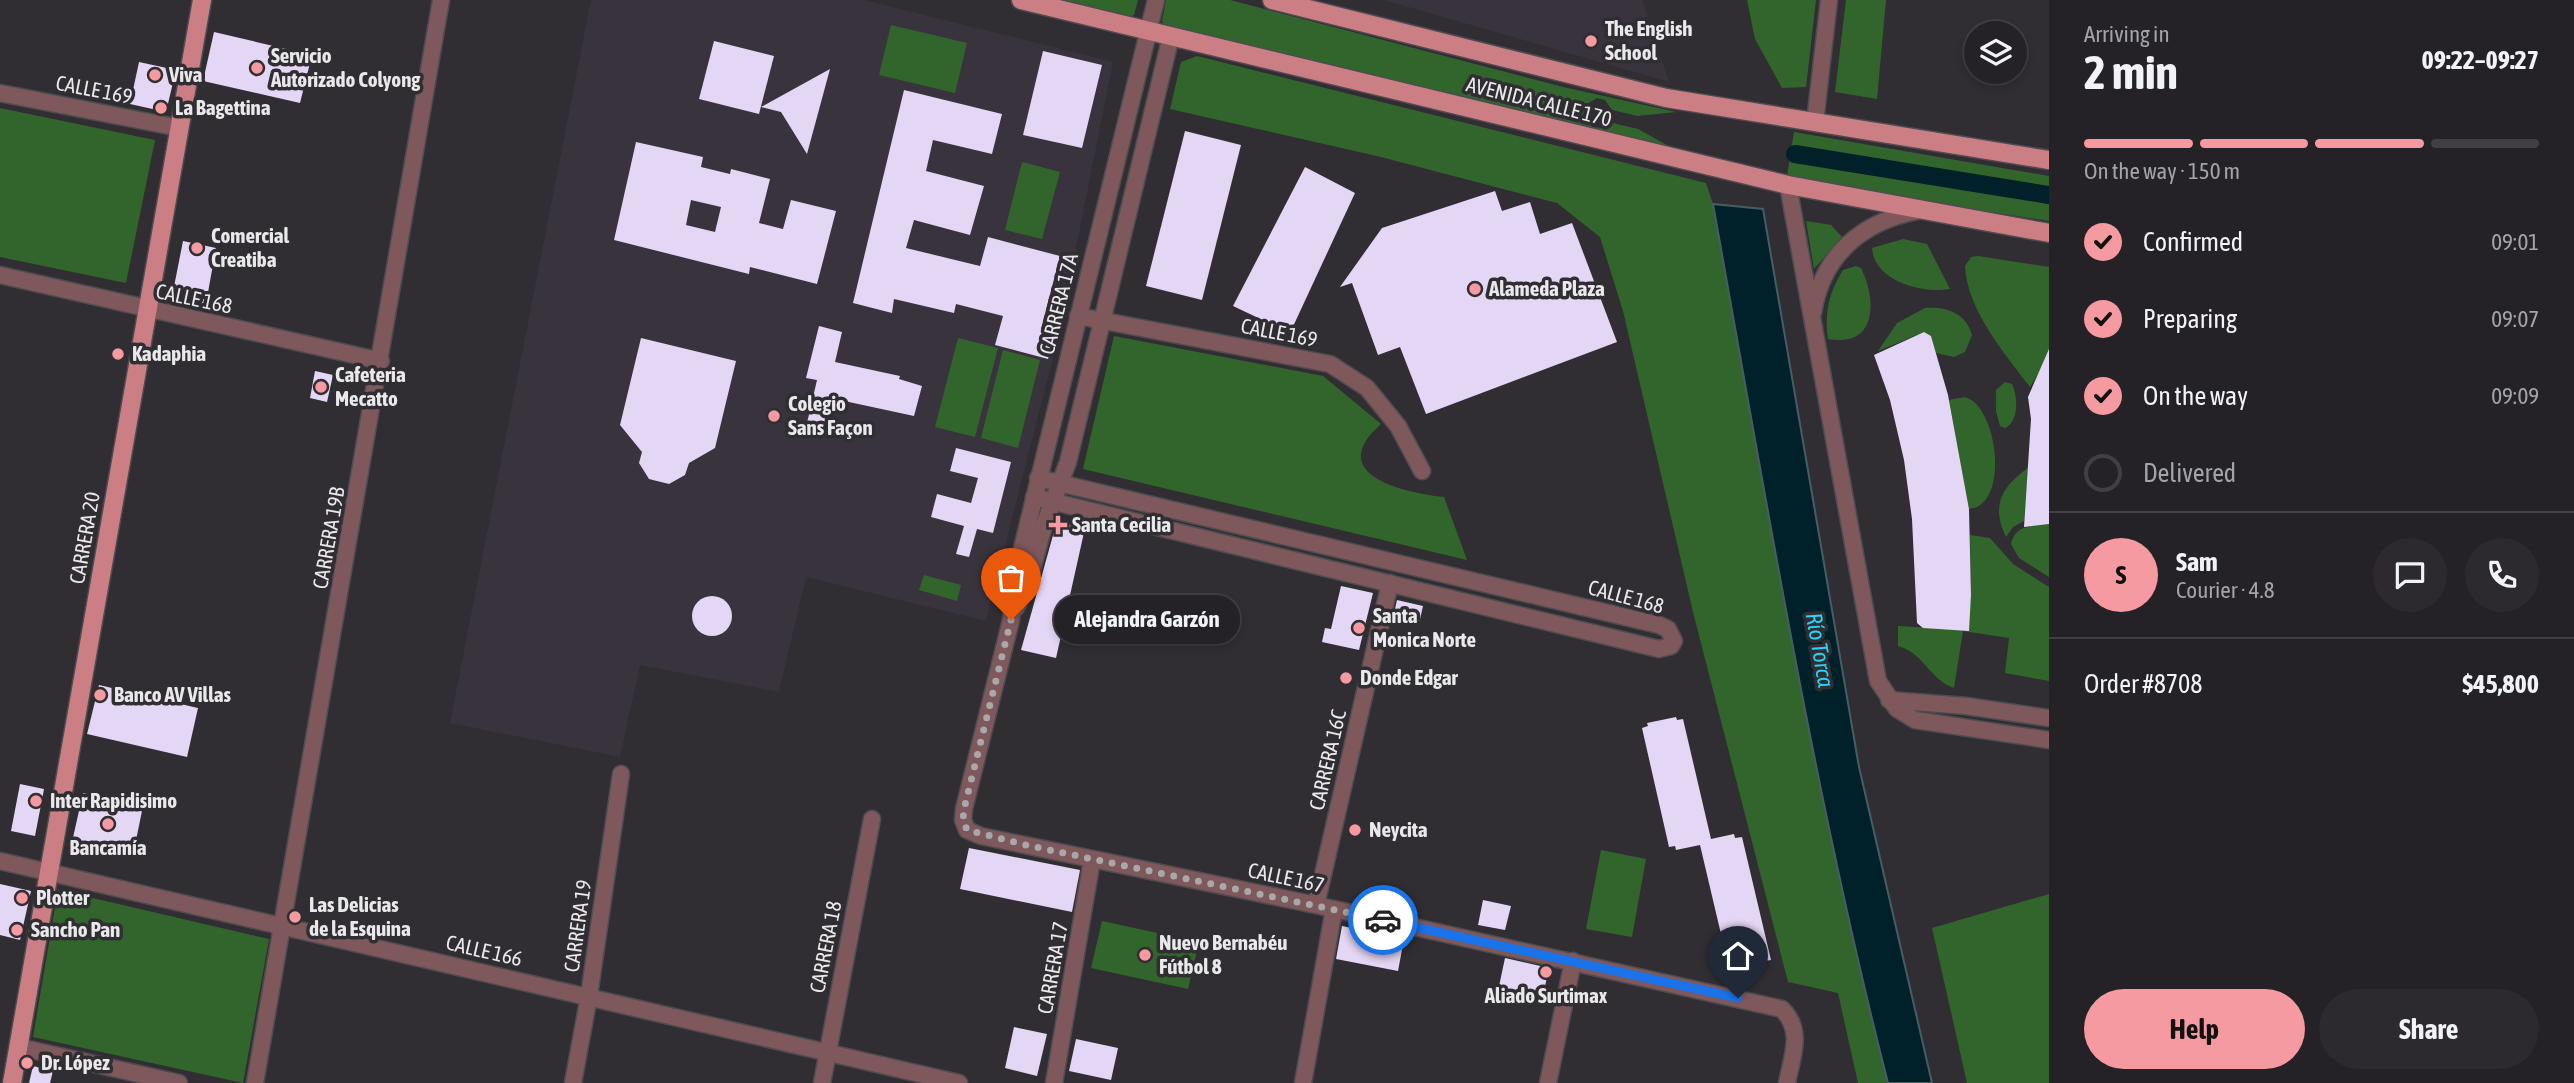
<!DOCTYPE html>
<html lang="en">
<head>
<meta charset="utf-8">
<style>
  body { margin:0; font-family:"Asap Condensed",sans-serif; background:#2c2a2e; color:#f1f3f6; height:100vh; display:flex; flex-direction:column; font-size:26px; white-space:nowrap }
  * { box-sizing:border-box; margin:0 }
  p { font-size:23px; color:#a3a4a7 }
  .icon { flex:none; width:38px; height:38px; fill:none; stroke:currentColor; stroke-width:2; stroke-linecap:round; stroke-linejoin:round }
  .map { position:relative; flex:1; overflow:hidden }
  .drawer { display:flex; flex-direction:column; background:#242226; width:525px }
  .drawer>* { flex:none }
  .controls { position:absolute; left:1964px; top:21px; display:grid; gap:14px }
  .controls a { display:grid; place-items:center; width:63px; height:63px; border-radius:50%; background:#242226; box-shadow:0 4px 10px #0003,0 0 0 2px #413f43; font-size:35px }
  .pin { position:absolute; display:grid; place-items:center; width:60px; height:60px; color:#fff; margin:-72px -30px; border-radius:50% 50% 50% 0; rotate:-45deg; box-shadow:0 0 7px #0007 }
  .pin .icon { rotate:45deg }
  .courier { position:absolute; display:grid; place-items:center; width:70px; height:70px; margin:-35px; border:5px solid #1a73e8; border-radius:50%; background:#fff; color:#222; box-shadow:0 2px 9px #0007 }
  .bubble { position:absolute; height:49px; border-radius:24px; background:#242226; box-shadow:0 4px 10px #0003,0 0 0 2px #413f43; font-size:23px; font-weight:700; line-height:49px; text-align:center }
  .headline em { font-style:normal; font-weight:700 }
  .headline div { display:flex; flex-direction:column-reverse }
  .headline { display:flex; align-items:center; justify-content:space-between; height:119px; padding:0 35px }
  h1 { font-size:46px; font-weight:700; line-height:52px }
  .bar { display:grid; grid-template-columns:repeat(4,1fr); gap:10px 7px; align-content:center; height:84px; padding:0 35px }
  .bar i { height:9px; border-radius:5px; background:#413f43 }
  .bar .current { background:#f49aa0 }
  .bar p { grid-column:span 4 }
  .line { display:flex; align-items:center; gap:18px; padding:0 35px; border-top:2px solid #413f43 }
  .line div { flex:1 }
  .round { display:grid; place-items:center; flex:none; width:74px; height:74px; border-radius:37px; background:#2c2a2e }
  ol { padding:0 35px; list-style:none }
  li { display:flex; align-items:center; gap:21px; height:77px }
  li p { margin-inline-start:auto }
  li .icon { padding:7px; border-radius:50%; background:#f49aa0; color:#111; stroke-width:4 }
  li:last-child { color:#a3a4a7 }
  li i { width:38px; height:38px; border:4px solid #413f43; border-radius:50% }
  .action { display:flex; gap:14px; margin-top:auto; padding:14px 35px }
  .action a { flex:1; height:80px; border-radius:42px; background:#f49aa0; color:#111; font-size:28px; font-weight:700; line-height:80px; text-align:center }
  .action a+a { background:#2c2a2e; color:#f1f3f6 }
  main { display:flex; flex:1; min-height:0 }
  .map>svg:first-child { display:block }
</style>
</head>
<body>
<main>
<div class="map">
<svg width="2049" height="1083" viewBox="0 0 2049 1083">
  <rect width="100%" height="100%" fill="#302e32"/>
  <g fill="#39333d">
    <path d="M 591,0 L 864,0 L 1113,62 L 1059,334 L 986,621 L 806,577 L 779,692 L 640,665 L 620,757 L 450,723 Z"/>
    <path d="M 1384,0 L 1642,0 L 1669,82 Z"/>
  </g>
  <g fill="#32652c">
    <path d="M 1058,0 L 1138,0 L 1134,15 L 1129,17 Z"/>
    <path d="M 1166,0 L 1230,0 L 1563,87 L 1676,112 L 1638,116 L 1612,110 L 1605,100 L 1597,98 L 1587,104 L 1584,115 L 1592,127 L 1601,128 L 1609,122 L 1638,129 L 1674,149 L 1164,26 L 1162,21 Z"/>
    <path d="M 1747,0 L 1816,0 L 1806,87 L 1782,88 L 1755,39 Z"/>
    <path d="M 1846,0 L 1886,0 L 1877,99 L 1835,92 Z"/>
    <path d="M 891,25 L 967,43 L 955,93 L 879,75 Z"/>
    <path d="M 1197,56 L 1706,183 L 1713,204 C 1767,498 1814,793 1888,1083 L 1858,1083 L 1838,993 L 1788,982 L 1693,612 L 1623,311 L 1600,237 L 1557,203 L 1381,157 L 1170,109 L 1181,62 Z"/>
    <path d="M 0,108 L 155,140 L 126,283 L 0,257 Z"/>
    <path d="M 1794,132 L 2049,176 L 2049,221 L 1895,197 L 1787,176 Z"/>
    <path d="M 1022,162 L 1060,172 L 1042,239 L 1005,230 Z"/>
    <path d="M 1806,221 L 1831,225 L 1842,237 L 1814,269 Z"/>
    <path d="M 1903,239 L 1927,244 L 1950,289 C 1922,294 1874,281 1872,248 Z"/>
    <path d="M 1978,256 L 2049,267 L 2049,357 L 2030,387 C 2005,354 1967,310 1965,266 L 1971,257 Z"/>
    <path d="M 1856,266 L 1861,268 C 1877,300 1877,348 1828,339 C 1824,313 1829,292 1843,270 Z"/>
    <path d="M 1925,308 C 1946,306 1966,313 1972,335 L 1965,352 L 1954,357 L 1936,353 L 1931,336 L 1924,332 L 1878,351 L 1897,323 Z"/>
    <path d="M 1114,336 L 1323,376 L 1381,424 C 1323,475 1405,493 1444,497 L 1467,560 L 1083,469 Z"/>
    <path d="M 958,338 L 998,348 L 975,437 L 935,427 Z"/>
    <path d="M 1003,350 L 1040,360 L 1018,448 L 981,438 Z"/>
    <path d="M 2005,382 L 2012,384 C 2018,397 2019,421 2005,428 L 2000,426 L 1996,411 L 1996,390 Z"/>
    <path d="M 1964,397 C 1997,403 2011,505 1969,509 L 1949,400 Z"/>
    <path d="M 2028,468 L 2024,521 L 2013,527 L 2006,537 C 1991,506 2001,487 2028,468 Z"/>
    <path d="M 2049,524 L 2049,577 L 2019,558 L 2011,544 C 2015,525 2032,526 2049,524 Z"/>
    <path d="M 1970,535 L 1990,538 L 2013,564 L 2049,587 L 2049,681 L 2005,673 L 2009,638 L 1963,631 L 1954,688 C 1929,679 1924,653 1898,646 L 1898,626 L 1967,630 L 1971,595 Z"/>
    <path d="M 924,575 L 961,585 L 957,601 L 919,590 Z"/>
    <path d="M 1601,850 L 1646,859 L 1632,937 L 1586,929 Z"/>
    <path d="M 58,890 L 269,939 L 243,1083 L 33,1037 Z"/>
    <path d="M 2049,894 L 2049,1083 L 1967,1083 L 1932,928 Z"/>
    <path d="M 1102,921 L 1199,942 L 1188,989 L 1091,968 Z"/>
  </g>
  <path fill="#002129" stroke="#465d63" stroke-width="2" d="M 1713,204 L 1763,209 L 1859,767 L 1932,1083 L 1888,1083 C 1814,794 1766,498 1713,204 Z"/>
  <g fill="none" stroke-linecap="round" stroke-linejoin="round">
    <path stroke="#002129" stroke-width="18" d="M 1795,154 L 2049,195"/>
  </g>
  <g fill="#e4d6f5" fill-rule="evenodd">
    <path d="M 214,32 L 312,55 L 300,103 L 203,81 Z"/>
    <path d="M 714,41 L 774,56 L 759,114 L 699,99 Z"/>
    <path d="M 1043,51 L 1102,65 L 1082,148 L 1023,135 Z"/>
    <path d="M 139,62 L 176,70 L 166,112 L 130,104 Z"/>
    <path d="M 830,69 L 807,154 L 781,112 L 761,107 Z"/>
    <path d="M 904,90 L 1002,114 L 992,154 L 933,140 L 926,171 L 984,186 L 970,235 L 914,220 L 906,248 L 980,266 L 988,237 L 1060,256 L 1041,329 L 1055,333 L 1048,359 L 995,345 L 1003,316 L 956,304 L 954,313 L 894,299 L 892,313 L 853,303 Z"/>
    <path d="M 1185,131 L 1241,145 L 1202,300 L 1146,286 Z"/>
    <path d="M 636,142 L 703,157 L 701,167 L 730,174 L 731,169 L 770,179 L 759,223 L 783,229 L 791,200 L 836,211 L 817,284 L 750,267 L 749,274 L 614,240 ZM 691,200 L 721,207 L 715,232 L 686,225 Z"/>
    <path d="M 1305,167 L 1355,193 L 1290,333 L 1233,306 Z"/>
    <path d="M 1495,191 L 1502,211 L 1530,202 L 1540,234 L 1572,223 L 1617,342 L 1426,414 L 1400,347 L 1378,355 L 1352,283 L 1340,287 L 1382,228 Z"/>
    <path d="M 183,241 L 216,248 L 205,309 L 171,302 Z"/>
    <path d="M 819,326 L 842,332 L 835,362 L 900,376 L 899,379 L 922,386 L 914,416 L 835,399 L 828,428 L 807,423 L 817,380 L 806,378 Z"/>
    <path d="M 1924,332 L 1931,336 L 1948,395 L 1969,509 L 1971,595 L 1969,631 L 1923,628 L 1917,623 L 1912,519 L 1904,460 L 1890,400 L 1874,355 Z"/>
    <path d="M 641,338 L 736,361 L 715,448 L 689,463 L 685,475 L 669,484 L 649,479 L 639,463 L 642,452 L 620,425 Z"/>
    <path d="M 2049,349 L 2049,524 L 2024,527 L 2031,419 L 2028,397 Z"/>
    <path d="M 315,371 L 333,375 L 327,402 L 310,398 Z"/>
    <path d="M 956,448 L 1011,462 L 993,533 L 977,529 L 969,557 L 956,554 L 964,526 L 931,517 L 937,494 L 971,503 L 978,478 L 950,471 Z"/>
    <path d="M 1057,521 L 1085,528 L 1056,658 L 1021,650 Z"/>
    <path d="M 1341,586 L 1373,593 L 1359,650 L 1322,642 L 1325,628 L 1331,629 Z"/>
    <circle cx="712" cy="616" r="20"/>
    <path d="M 1397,600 L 1423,606 L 1419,624 L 1393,618 Z"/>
    <path d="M 99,685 L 198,708 L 187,757 L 87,734 Z"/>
    <path d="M 1676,717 L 1677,720 L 1683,719 L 1711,839 L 1734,834 L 1735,838 L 1742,837 L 1771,960 L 1765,961 L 1766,964 L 1736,971 L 1735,966 L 1729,968 L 1700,845 L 1676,850 L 1675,846 L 1669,847 L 1642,728 L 1648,726 L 1647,723 Z"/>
    <path d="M 20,784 L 44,789 L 35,836 L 11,831 Z"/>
    <path d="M 83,793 L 143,806 L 133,855 L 72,842 Z"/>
    <path d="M 969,848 L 1080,870 L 1072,912 L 960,889 Z"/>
    <path d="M 0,884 L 31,891 L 20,940 L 0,935 Z"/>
    <path d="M 1483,900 L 1511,906 L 1505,930 L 1478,925 Z"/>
    <path d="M 1342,926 L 1404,939 L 1398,971 L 1336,959 Z"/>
    <path d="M 1505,958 L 1549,968 L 1542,1000 L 1498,991 Z"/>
    <path d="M 1014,1027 L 1047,1034 L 1037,1076 L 1005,1068 Z"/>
    <path d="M 1076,1039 L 1118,1048 L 1111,1080 L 1069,1071 Z"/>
    <path d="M 33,1066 L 53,1071 L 50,1083 L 29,1083 Z"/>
  </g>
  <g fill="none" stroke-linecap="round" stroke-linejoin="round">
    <defs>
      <g id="minor">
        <path d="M 1156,0 L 1015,577 L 1011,620 L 964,809 L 963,820 L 967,830 L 981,836 L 1316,905 L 1782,1009 C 1804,1031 1792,1056 1787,1083"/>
        <path d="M 0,93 L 180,128"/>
        <path d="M 1815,122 L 1829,0"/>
        <path d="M 1788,185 L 1878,681 L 1897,709 L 1915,720 L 2049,740"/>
        <path d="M 0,275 L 381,361"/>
        <path d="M 1813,313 C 1822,255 1862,222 1917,211"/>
        <path d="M 1078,316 L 1330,364 L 1367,388 L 1398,426 L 1422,471"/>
        <path d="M 1034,497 L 1659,649 L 1671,646 L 1674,641 L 1668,629 L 1659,625 L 1038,478"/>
        <path d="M 1016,608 L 1029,581 L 1044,525 L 1068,462 L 1171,36"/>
        <path d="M 1889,700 L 1966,706 L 2049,718"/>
        <path d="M 0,861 L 959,1083"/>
        <path d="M 1316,905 L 1390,583"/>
        <path d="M 19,1047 L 179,1083"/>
        <path d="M 255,1083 L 441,0"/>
        <path d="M 573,1083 L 589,996 L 621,774"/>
        <path d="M 822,1083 L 872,819"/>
        <path d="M 1054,1083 L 1092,860"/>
        <path d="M 1303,1083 L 1334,909"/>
        <path d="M 1548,1083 L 1573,961"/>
      </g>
      <g id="major">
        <path d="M 1021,0 L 1788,185 L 2049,233"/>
        <path d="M 1272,0 L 1666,98 L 2049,160"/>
        <path d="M 12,1083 L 202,0"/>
      </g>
    </defs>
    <use href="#minor" stroke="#4e4c50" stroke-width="19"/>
    <use href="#major" stroke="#4e4c50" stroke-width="21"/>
    <use href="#minor" stroke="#7e585b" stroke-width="16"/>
    <use href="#major" stroke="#cb7f85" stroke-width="18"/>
  </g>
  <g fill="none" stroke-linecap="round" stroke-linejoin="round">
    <path stroke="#a8a7aa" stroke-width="7" stroke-dasharray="0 12.6" d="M 1011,620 L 964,809 L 963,820 L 967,830 L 1026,845 L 1383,920"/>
    <path stroke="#1a73e8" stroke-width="9" d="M 1383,920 L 1738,998"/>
  </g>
  <g fill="#f49aa0" stroke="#302e32" stroke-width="2.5">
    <circle cx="1591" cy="41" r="7"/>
    <circle cx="257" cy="68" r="7"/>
    <circle cx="155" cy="75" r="7"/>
    <circle cx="161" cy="108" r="7"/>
    <circle cx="197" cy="248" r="7"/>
    <circle cx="1475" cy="289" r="7"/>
    <circle cx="118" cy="354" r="7"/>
    <circle cx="321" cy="387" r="7"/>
    <circle cx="774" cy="416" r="7"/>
    <path d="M1054.5 514.5h7v7h7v7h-7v7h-7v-7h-7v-7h7z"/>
    <circle cx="1359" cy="628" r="7"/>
    <circle cx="1346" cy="678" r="7"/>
    <circle cx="100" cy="695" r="7"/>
    <circle cx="36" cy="801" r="7"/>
    <circle cx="108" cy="824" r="7"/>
    <circle cx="1355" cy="830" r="7"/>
    <circle cx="22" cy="898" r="7"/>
    <circle cx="295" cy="917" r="7"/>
    <circle cx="17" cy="930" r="7"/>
    <circle cx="1145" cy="955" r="7"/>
    <circle cx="1546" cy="972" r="7"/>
    <circle cx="27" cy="1063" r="7"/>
  </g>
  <g text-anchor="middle" stroke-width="7" stroke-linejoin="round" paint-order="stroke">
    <g font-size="21" font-weight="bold" fill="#e9e8eb" stroke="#302e32" text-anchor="start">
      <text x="1605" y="36">The English<tspan x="1605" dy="24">School</tspan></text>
      <text x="271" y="63">Servicio<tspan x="271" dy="24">Autorizado Colyong</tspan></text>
      <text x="169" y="82">Viva</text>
      <text x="175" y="115">La Bagettina</text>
      <text x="211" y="243">Comercial<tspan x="211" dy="24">Creatiba</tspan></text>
      <text x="1489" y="296">Alameda Plaza</text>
      <text x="132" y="361">Kadaphia</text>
      <text x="335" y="382">Cafeteria<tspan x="335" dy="24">Mecatto</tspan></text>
      <text x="788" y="411">Colegio<tspan x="788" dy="24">Sans Façon</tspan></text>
      <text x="1072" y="532">Santa Cecilia</text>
      <text x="1373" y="623">Santa<tspan x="1373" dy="24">Monica Norte</tspan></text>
      <text x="1360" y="685">Donde Edgar</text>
      <text x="114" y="702">Banco AV Villas</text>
      <text x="50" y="808">Inter Rapidisimo</text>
      <text x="1369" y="837">Neycita</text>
      <text x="108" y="855" text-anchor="middle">Bancamía</text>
      <text x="36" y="905">Plotter</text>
      <text x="309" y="912">Las Delicias<tspan x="309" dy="24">de la Esquina</tspan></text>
      <text x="31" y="937">Sancho Pan</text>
      <text x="1159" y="950">Nuevo Bernabéu<tspan x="1159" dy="24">Fútbol 8</tspan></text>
      <text x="1546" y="1003" text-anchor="middle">Aliado Surtimax</text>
      <text x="41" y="1070">Dr. López</text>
    </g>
    <g font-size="21" fill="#e9e8eb" stroke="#302e32">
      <text transform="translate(94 90) rotate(11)" y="7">CALLE 169</text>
      <text transform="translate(1539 102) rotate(14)" y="7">AVENIDA CALLE 170</text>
      <text transform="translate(194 299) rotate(12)" y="7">CALLE 168</text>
      <text transform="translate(1059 304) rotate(-76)" y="7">CARRERA 17A</text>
      <text transform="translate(1279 333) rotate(11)" y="7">CALLE 169</text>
      <text transform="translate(85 538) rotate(-80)" y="7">CARRERA 20</text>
      <text transform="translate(329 538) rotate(-80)" y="7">CARRERA 19B</text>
      <text transform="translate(1626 597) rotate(15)" y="7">CALLE 168</text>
      <text transform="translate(1328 760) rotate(-77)" y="7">CARRERA 16C</text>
      <text transform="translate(1286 878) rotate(12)" y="7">CALLE 167</text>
      <text transform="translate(578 926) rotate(-82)" y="7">CARRERA 19</text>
      <text transform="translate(826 947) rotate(-79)" y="7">CARRERA 18</text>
      <text transform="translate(484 951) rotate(13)" y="7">CALLE 166</text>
      <text transform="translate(1053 968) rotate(-80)" y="7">CARRERA 17</text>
    </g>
    <g font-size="23" font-style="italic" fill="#22d6fc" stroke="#302e32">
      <text transform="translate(1820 650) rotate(80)" y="8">Río Torca</text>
    </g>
  </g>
</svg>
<div class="controls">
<a><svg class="icon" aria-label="layers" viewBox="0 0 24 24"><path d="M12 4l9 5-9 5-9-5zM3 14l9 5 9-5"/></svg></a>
</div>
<div class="pin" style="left:1011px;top:620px;background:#ea580c"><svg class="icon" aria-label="bag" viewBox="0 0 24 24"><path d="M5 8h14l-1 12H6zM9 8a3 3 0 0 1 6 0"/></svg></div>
<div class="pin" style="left:1738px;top:998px;background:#1f2937"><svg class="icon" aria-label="home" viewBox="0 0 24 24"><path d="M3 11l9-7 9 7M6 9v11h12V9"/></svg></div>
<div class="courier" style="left:1383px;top:920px"><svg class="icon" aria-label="car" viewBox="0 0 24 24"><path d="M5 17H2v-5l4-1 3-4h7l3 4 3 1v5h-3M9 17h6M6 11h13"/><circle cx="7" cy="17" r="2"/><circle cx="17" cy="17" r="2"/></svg></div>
<div class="bubble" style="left:1054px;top:595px;width:186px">Alejandra Garzón</div>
</div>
<section class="drawer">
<div class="headline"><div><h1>2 min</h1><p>Arriving in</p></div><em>09:22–09:27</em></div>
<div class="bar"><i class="current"></i><i class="current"></i><i class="current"></i><i></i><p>On the way · 150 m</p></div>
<ol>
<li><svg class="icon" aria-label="check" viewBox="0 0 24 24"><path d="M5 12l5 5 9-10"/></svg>Confirmed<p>09:01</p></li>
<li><svg class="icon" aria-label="check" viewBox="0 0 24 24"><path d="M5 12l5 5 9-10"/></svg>Preparing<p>09:07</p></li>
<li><svg class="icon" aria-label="check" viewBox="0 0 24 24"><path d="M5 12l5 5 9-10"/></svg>On the way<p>09:09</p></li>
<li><i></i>Delivered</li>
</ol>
<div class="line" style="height:126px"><b class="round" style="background:#f49aa0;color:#111">S</b><div><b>Sam</b><p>Courier · 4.8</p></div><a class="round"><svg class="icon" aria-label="chat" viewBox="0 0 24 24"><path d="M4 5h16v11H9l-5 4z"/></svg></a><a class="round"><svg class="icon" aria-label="phone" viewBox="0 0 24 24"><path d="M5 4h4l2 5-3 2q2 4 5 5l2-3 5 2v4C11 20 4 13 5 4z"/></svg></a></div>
<div class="line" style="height:91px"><div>Order #8708</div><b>$45,800</b></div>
<div class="action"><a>Help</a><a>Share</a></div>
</section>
</main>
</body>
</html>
